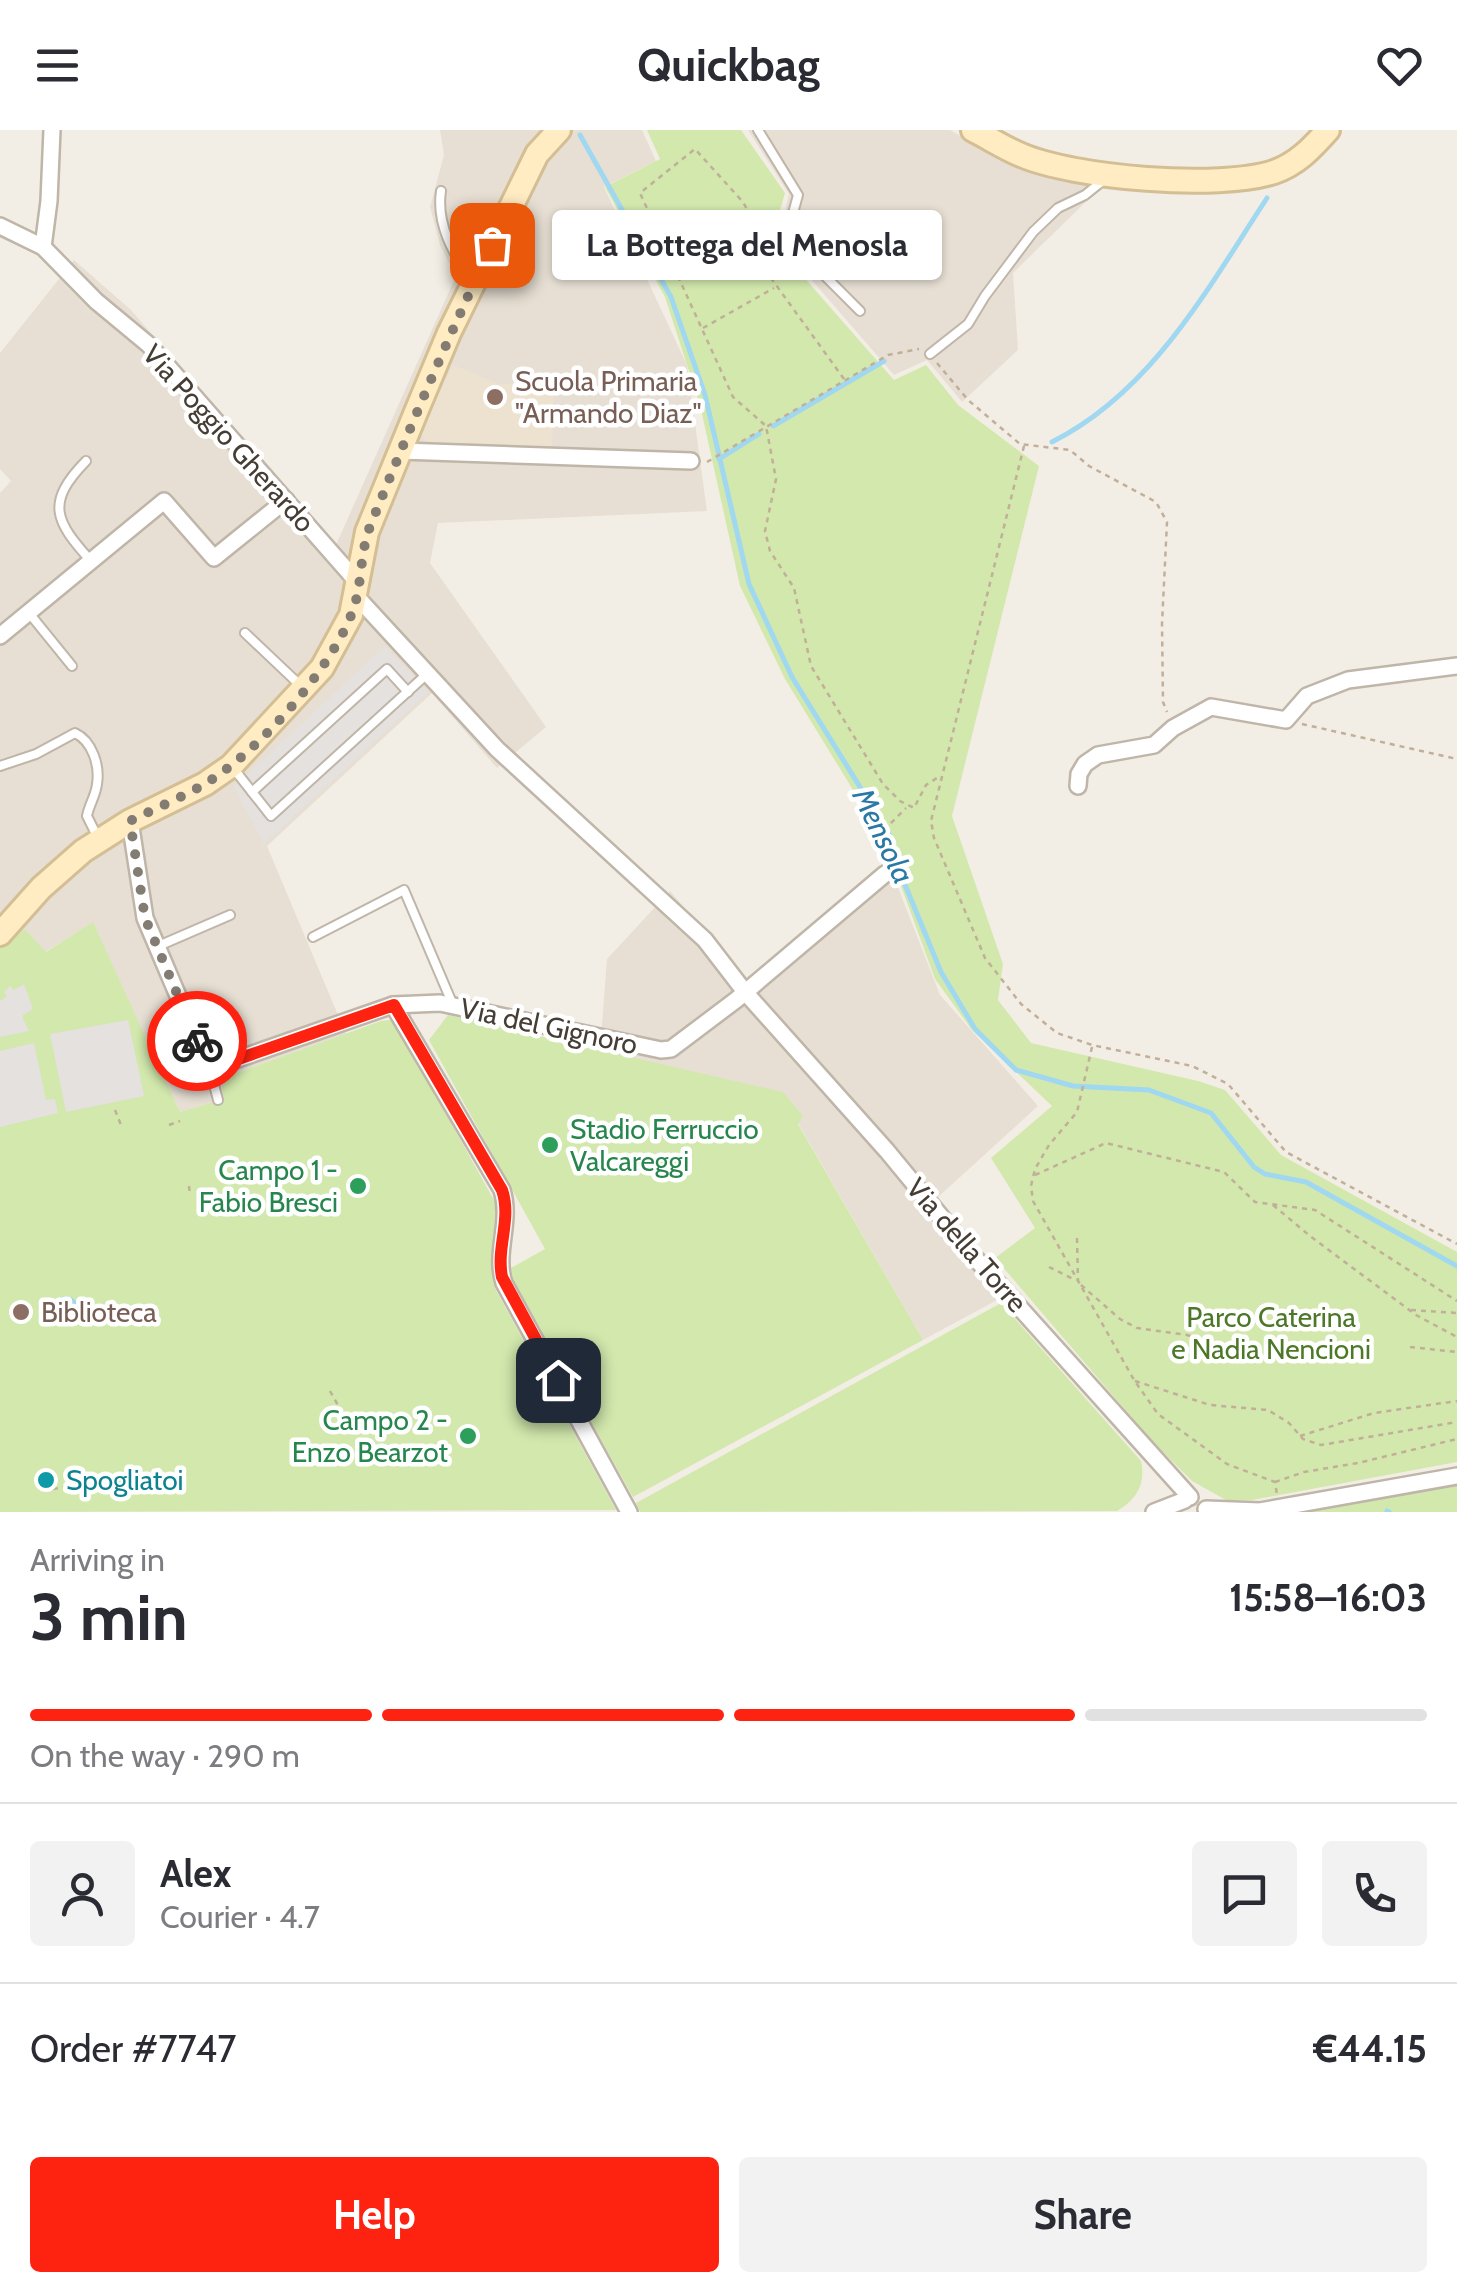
<!DOCTYPE html>
<html lang="en">
<head>
<meta charset="utf-8">
<style>
  body { margin:0; font-family:Cabin,sans-serif; background:#f2f2f3; color:#2b2b33; height:100vh; display:flex; flex-direction:column; font-size:38px; white-space:nowrap }
  * { box-sizing:border-box; margin:0 }
  p { font-size:32px; color:#7c7c81 }
  .icon { flex:none; width:55px; height:55px; fill:none; stroke:currentColor; stroke-width:2; stroke-linecap:round; stroke-linejoin:round }
  .map { position:relative; height:1382px; overflow:hidden }
  .drawer { display:flex; flex-direction:column; background:#fff; flex:1 }
  .drawer>* { flex:none }
  .pin { position:absolute; display:grid; place-items:center; width:85px; height:85px; color:#fff; margin:-42px; border-radius:20px; box-shadow:0 5px 15px #0006 }
  .courier { position:absolute; display:grid; place-items:center; width:100px; height:100px; margin:-50px; border:8px solid #fe2211; border-radius:50%; background:#fff; color:#222; box-shadow:0 2px 12px #0007 }
  .bubble { position:absolute; height:70px; border-radius:10px; background:#fff; box-shadow:0 2px 8px #0004; font-size:32px; font-weight:800; line-height:70px; text-align:center }
  .headline em { font-style:normal; font-weight:800 }
  .headline div { display:flex; flex-direction:column-reverse }
  .headline { display:flex; align-items:center; justify-content:space-between; height:170px; padding:0 30px }
  h1 { font-size:65px; font-weight:800; line-height:75px }
  .bar { display:grid; grid-template-columns:repeat(4,1fr); gap:15px 10px; align-content:center; height:120px; padding:0 30px }
  .bar i { height:12px; border-radius:8px; background:#e1e1e2 }
  .bar .current { background:#fe2211 }
  .bar p { grid-column:span 4 }
  .line { display:flex; align-items:center; gap:25px; padding:0 30px; border-top:2px solid #e1e1e2 }
  .line div { flex:1 }
  .round { display:grid; place-items:center; flex:none; width:105px; height:105px; border-radius:10px; background:#f2f2f3 }
  .primary-button { display:flex; gap:20px; margin-top:auto; padding:20px 30px }
  .primary-button a { flex:1; height:115px; border-radius:10px; background:#fe2211; color:#fff; font-size:40px; font-weight:800; line-height:115px; text-align:center }
  .primary-button a+a { background:#f2f2f3; color:#2b2b33 }
  header { display:flex; justify-content:space-between; align-items:center; height:130px; padding:0 30px; background:#fff; font-size:45px; font-weight:800 }
  .map>svg:first-child { display:block }
</style>
</head>
<body>
<header><svg class="icon" aria-label="menu" viewBox="0 0 24 24"><path d="M4 6h16M4 12h16M4 18h16"/></svg>Quickbag<svg class="icon" aria-label="heart" viewBox="0 0 24 24"><path d="M12 20l-8-8c-3-5 5-10 8-4 3-6 11-1 8 4z"/></svg></header>
<div class="map">
<svg width="1457" height="1382" viewBox="0 0 1457 1382">
  <rect width="100%" height="100%" fill="#f3eee5"/>
  <g fill="#e7dfd3">
    <path d="M 440,0 L 642,0 L 656,31 L 604,57 L 687,235 L 707,381 L 438,393 L 430,433 L 546,597 L 497,638 L 432,563 L 267,716 L 346,904 L 228,946 L 225,969 L 180,982 L 93,793 L 45,822 L 25,799 L 0,817 L 0,363 L 11,351 L 0,339 L 0,223 L 74,130 L 131,180 L 335,417 L 456,146 L 440,115 L 430,77 L 444,25 Z"/>
    <path d="M 748,0 L 950,0 L 1006,32 L 1100,58 L 1013,143 L 1018,220 L 962,272 L 927,230 L 894,245 L 778,111 L 789,64 Z"/>
    <path d="M 892,742 L 940,865 L 1038,976 L 936,1069 L 1012,1162 L 923,1210 L 798,993 L 600,920 L 607,829 L 670,761 L 749,854 Z"/>
  </g>
  <path fill="#ede2cf" d="M 453,235 L 500,254 L 532,252 L 554,255 L 552,322 L 430,318 L 420,302 Z"/>
  <g fill="#d2e8ad">
    <path d="M 647,0 L 741,0 L 785,63 L 773,104 L 780,120 L 894,250 L 926,235 L 958,275 L 1039,336 L 952,686 L 1003,834 L 998,870 L 1031,913 L 1198,951 L 1225,960 L 1281,1025 L 1457,1122 L 1457,1332 L 1252,1370 L 1226,1370 L 1192,1351 L 1150,1309 L 995,1128 L 1035,1098 L 991,1028 L 1052,976 L 972,900 L 935,849 L 885,712 L 785,549 L 740,456 L 700,275 L 665,167 L 605,57 L 660,29 Z"/>
    <path d="M 93,792 L 180,982 L 224,969 L 222,957 L 228,946 L 381,891 L 390,890 L 396,894 L 495,1072 C 496,1106 488,1124 496,1160 L 616,1380 L 0,1382 L 0,817 L 25,799 L 46,822 Z"/>
    <path d="M 448,885 L 783,962 L 803,986 L 798,994 L 923,1210 L 633,1367 L 514,1154 L 511,1138 L 545,1119 L 429,910 Z"/>
    <path d="M 1001,1173 L 1141,1331 C 1146,1354 1137,1369 1117,1381 L 640,1382 L 636,1373 Z"/>
    <path d="M 1457,1356 L 1457,1382 L 1290,1382 L 1296,1380 Z"/>
  </g>
  <g fill="#e4e1de">
    <path d="M 385,516 L 428,562 L 264,714 L 234,657 Z"/>
    <path d="M 24,854 L 33,879 L 22,886 L 29,901 L 0,907 L 0,871 L 7,866 L 4,862 L 10,856 L 14,860 Z"/>
    <path d="M 128,890 L 144,966 L 66,982 L 50,904 Z"/>
    <path d="M 34,913 L 46,970 L 55,969 L 58,983 L 0,997 L 0,921 Z"/>
  </g>
  <circle fill="#a0d7f1" cx="66" cy="1178" r="12"/>
  <g fill="none" stroke-linecap="round" stroke-linejoin="round">
    <g stroke="#a0d7f1" stroke-width="5">
      <path d="M 580,5 L 671,167 L 705,265 L 749,454 L 792,547 L 889,704 L 901,745 L 941,842 L 975,899 L 1016,940 L 1073,956 L 1149,960 L 1211,983 L 1254,1037 L 1265,1044 L 1306,1052 L 1457,1136"/>
      <path d="M 773,296 L 884,231"/>
      <path d="M 1052,312 C 1152,262 1208,158 1267,68"/>
      <path d="M 719,329 L 759,304"/>
      <path d="M 1387,1381 L 1389,1382"/>
    </g>
    <defs>
      <g id="lane">
        <path d="M 758,0 L 798,65 L 787,105 L 791,112 L 860,181"/>
        <path d="M 441,61 C 436,94 453,123 471,150"/>
        <path d="M 930,224 L 968,194 L 985,166 L 1033,102 L 1058,78 L 1085,65 L 1105,49"/>
        <path d="M 86,331 C 45,373 55,391 91,431"/>
        <path d="M 29,483 L 72,536"/>
        <path d="M 245,503 L 302,557"/>
        <path d="M 0,636 L 36,624 L 75,603 C 92,611 100,635 97,654 C 96,665 89,675 87,686 L 97,706"/>
        <path d="M 234,639 L 271,686 L 427,544"/>
        <path d="M 252,662 L 387,539 L 408,562"/>
        <path d="M 313,807 L 404,760 L 453,875"/>
        <path d="M 156,817 L 230,785"/>
        <path d="M 209,936 L 218,970"/>
      </g>
      <g id="street">
        <path d="M 0,96 L 43,117 L 96,171 L 149,215 L 359,454"/>
        <path d="M 43,117 L 49,71 L 52,0"/>
        <path d="M 401,321 L 691,331"/>
        <path d="M 357,467 L 497,619 L 705,810 L 745,862 L 887,1021 L 976,1129 L 1190,1367"/>
        <path d="M 0,506 L 164,371 L 214,428 L 286,370"/>
        <path d="M 1078,656 L 1079,644 L 1085,634 L 1098,625 L 1154,615 L 1173,598 L 1211,577 L 1286,590 L 1307,566 L 1348,550 L 1457,536"/>
        <path d="M 130,691 L 145,788 L 206,932 L 215,937 L 393,875 L 440,873 L 661,920 L 671,919 L 736,870 L 885,744"/>
        <path d="M 393,875 L 502,1060 C 512,1092 494,1122 504,1153 L 629,1382"/>
        <path d="M 1206,1379 L 1260,1381 L 1457,1346"/>
        <path d="M 1154,1382 L 1185,1370"/>
      </g>
      <g id="secondary">
        <path d="M 973,0 C 989,8 1004,18 1021,25 C 1074,48 1219,60 1274,42 C 1297,34 1312,18 1328,0"/>
        <path d="M 0,804 L 41,758 L 83,721 L 130,691 L 205,654 L 231,636 L 322,538 L 351,485 L 367,402 L 416,282 L 449,203 L 537,24 L 559,0"/>
      </g>
    </defs>
    <use href="#lane" stroke="#bfb5a8" stroke-width="12"/>
    <use href="#street" stroke="#bfb5a8" stroke-width="20"/>
    <use href="#secondary" stroke="#d4be94" stroke-width="28"/>
    <g stroke="#c1af99" stroke-width="2.5" stroke-dasharray="5 5" stroke-linecap="butt">
      <path d="M 703,198 L 774,158"/>
      <path d="M 937,233 L 968,270 L 1020,314 L 1070,320 L 1089,336 L 1156,372 L 1167,392 L 1162,494 L 1163,572 L 1167,582"/>
      <path d="M 844,249 L 763,137 L 751,86 L 743,72 L 695,19 L 640,63 L 733,267 L 766,296 L 776,349 L 765,401 L 770,421 L 794,458 L 811,536 L 883,654 L 900,671 L 914,678 L 926,655 L 940,646"/>
      <path d="M 1024,316 L 931,691 L 934,708 L 985,828 L 1021,874 L 1057,903 L 1092,915 L 1192,936 L 1228,954 L 1286,1022 L 1457,1114"/>
      <path d="M 707,332 L 888,225 L 919,219"/>
      <path d="M 1302,594 L 1457,629"/>
      <path d="M 884,727 L 878,706 L 906,678"/>
      <path d="M 1092,917 L 1077,982 L 1049,1015 L 1035,1039 L 1031,1056 L 1033,1071 L 1134,1250 L 1158,1284 L 1227,1334 L 1275,1352 L 1277,1365"/>
      <path d="M 115,980 L 121,995"/>
      <path d="M 169,995 L 180,991"/>
      <path d="M 1035,1045 L 1106,1013 L 1224,1042 L 1255,1072 L 1315,1080 L 1457,1171"/>
      <path d="M 189,1056 L 190,1065"/>
      <path d="M 1273,1075 L 1310,1106 L 1416,1185 L 1457,1207"/>
      <path d="M 1077,1108 L 1078,1151"/>
      <path d="M 1049,1137 L 1075,1150"/>
      <path d="M 1081,1155 L 1120,1189 L 1137,1198 L 1187,1205 L 1247,1223"/>
      <path d="M 1411,1180 L 1457,1183"/>
      <path d="M 1410,1217 L 1457,1222"/>
      <path d="M 1135,1251 L 1210,1275 L 1268,1280 L 1289,1293 L 1303,1309 L 1321,1315 L 1457,1292"/>
      <path d="M 330,1261 L 339,1277"/>
      <path d="M 1300,1306 L 1374,1283 L 1457,1271"/>
      <path d="M 1275,1352 L 1304,1342 L 1358,1333 L 1457,1309"/>
      <path d="M 53,1359 L 64,1357"/>
    </g>
    <use href="#lane" stroke="#fff" stroke-width="8"/>
    <use href="#street" stroke="#fff" stroke-width="15"/>
    <use href="#secondary" stroke="#ffecc3" stroke-width="22"/>
  </g>
  <g fill="none" stroke-linecap="round" stroke-linejoin="round">
    <path stroke="#837c73" stroke-width="10" stroke-dasharray="0 18" d="M 197,911 L 145,788 L 130,691 C 156,678 186,666 211,650 C 262,617 330,540 352,483 C 363,455 359,423 371,394 C 409,300 448,207 492,115"/>
    <path stroke="#fe2211" stroke-width="12" d="M 197,911 L 206,932 L 215,937 L 394,875 L 502,1060 C 512,1089 496,1117 502,1147 L 558,1250"/>
  </g>
  <g fill="#8d6e63" stroke="#fff" stroke-width="4">
    <circle cx="495" cy="267" r="10"/>
    <circle cx="21" cy="1182" r="10"/>
  </g>
  <g fill="#2e9e5b" stroke="#fff" stroke-width="4">
    <circle cx="550" cy="1015" r="10"/>
    <circle cx="358" cy="1056" r="10"/>
    <circle cx="468" cy="1306" r="10"/>
  </g>
  <circle fill="#0f9aa8" stroke="#fff" stroke-width="4" cx="46" cy="1350" r="10"/>
  <g text-anchor="middle" stroke-width="9" stroke-linejoin="round" paint-order="stroke">
    <g font-size="28" fill="#785e54" stroke="#fff" text-anchor="start">
      <text x="515" y="261">Scuola Primaria<tspan x="515" dy="32">"Armando Diaz"</tspan></text>
      <text x="41" y="1192">Biblioteca</text>
    </g>
    <g font-size="28" fill="#463e35" stroke="#fff">
      <text transform="translate(229 308) rotate(48)" y="10">Via Poggio Gherardo</text>
      <text transform="translate(549 896) rotate(12)" y="10">Via del Gignoro</text>
      <text transform="translate(967 1115) rotate(49)" y="10">Via della Torre</text>
    </g>
    <g font-size="28" fill="#27864d" stroke="#fff" text-anchor="end">
      <text x="570" y="1009" text-anchor="start">Stadio Ferruccio<tspan x="570" dy="32">Valcareggi</tspan></text>
      <text x="338" y="1050">Campo 1 -<tspan x="338" dy="32">Fabio Bresci</tspan></text>
      <text x="448" y="1300">Campo 2 -<tspan x="448" dy="32">Enzo Bearzot</tspan></text>
    </g>
    <g font-size="28" fill="#4c7827" stroke="#fff">
      <text x="1271" y="1197">Parco Caterina<tspan x="1271" dy="32">e Nadia Nencioni</tspan></text>
    </g>
    <g font-size="28" fill="#0d838f" stroke="#fff" text-anchor="start">
      <text x="66" y="1360">Spogliatoi</text>
    </g>
    <g font-size="30" font-style="italic" fill="#2979a4" stroke="#fff">
      <text transform="translate(883 706) rotate(64)" y="10">Mensola</text>
    </g>
  </g>
</svg>
<div class="pin" style="left:492px;top:115px;background:#ea580c"><svg class="icon" aria-label="bag" viewBox="0 0 24 24"><path d="M5 8h14l-1 12H6zM9 8a3 3 0 0 1 6 0"/></svg></div>
<div class="pin" style="left:558px;top:1250px;background:#1f2937"><svg class="icon" aria-label="home" viewBox="0 0 24 24"><path d="M3 11l9-7 9 7M6 9v11h12V9"/></svg></div>
<div class="courier" style="left:197px;top:911px"><svg class="icon" aria-label="bike" viewBox="0 0 24 24"><circle cx="6" cy="16" r="4"/><circle cx="18" cy="16" r="4"/><path d="M6 16l4-8h5l3 8M10 8l3 8H6M13 5h3"/></svg></div>
<div class="bubble" style="left:552px;top:80px;width:390px">La Bottega del Menosla</div>
</div>
<section class="drawer">
<div class="headline"><div><h1>3 min</h1><p>Arriving in</p></div><em>15:58–16:03</em></div>
<div class="bar"><i class="current"></i><i class="current"></i><i class="current"></i><i></i><p>On the way · 290 m</p></div>
<div class="line" style="height:180px"><a class="round"><svg class="icon" aria-label="person" viewBox="0 0 24 24"><circle cx="12" cy="8" r="4"/><path d="M4 21q1-7 8-7t8 7"/></svg></a><div><b>Alex</b><p>Courier · 4.7</p></div><a class="round"><svg class="icon" aria-label="chat" viewBox="0 0 24 24"><path d="M4 5h16v11H9l-5 4z"/></svg></a><a class="round"><svg class="icon" aria-label="phone" viewBox="0 0 24 24"><path d="M5 4h4l2 5-3 2q2 4 5 5l2-3 5 2v4C11 20 4 13 5 4z"/></svg></a></div>
<div class="line" style="height:130px"><div>Order #7747</div><b>€44.15</b></div>
<div class="primary-button"><a>Help</a><a>Share</a></div>
</section>
</body>
</html>
